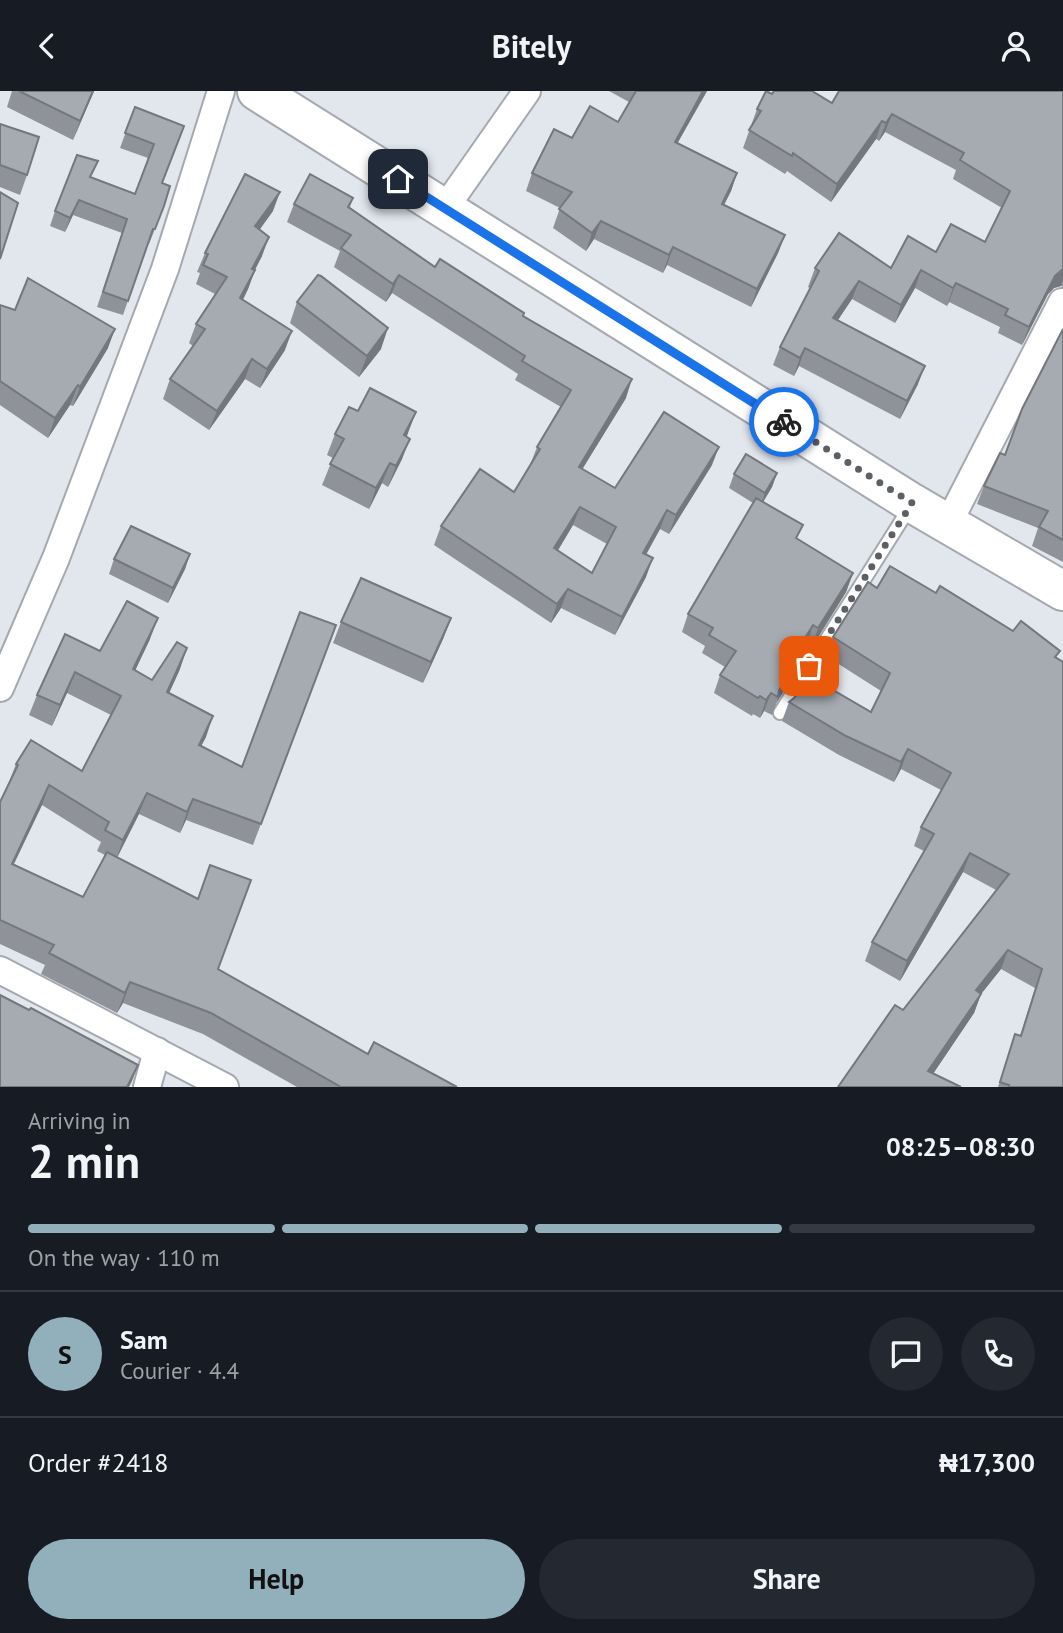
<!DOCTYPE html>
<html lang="en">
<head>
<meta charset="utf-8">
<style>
  body { margin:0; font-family:"PT Sans",sans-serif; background:#242831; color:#f1f3f6; height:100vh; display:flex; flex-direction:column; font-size:26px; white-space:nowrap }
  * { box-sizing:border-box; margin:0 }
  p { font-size:23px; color:#9ea1a6 }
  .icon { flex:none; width:38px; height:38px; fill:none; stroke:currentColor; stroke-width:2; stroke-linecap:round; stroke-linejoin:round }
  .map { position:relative; height:996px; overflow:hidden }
  .sheet { display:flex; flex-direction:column; background:#171b24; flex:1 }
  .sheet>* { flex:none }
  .pin { position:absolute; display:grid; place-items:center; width:60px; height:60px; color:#fff; margin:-30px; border-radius:14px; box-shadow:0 4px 10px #0006 }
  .courier { position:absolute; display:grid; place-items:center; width:70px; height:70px; margin:-35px; border:5px solid #1a73e8; border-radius:50%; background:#fff; color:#222; box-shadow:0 2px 9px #0007 }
  .overview em { font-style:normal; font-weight:800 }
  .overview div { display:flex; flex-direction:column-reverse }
  .overview { display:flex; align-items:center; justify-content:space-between; height:119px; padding:0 28px }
  h1 { font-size:46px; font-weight:800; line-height:52px }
  .bar { display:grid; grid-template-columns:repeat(4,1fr); gap:10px 7px; align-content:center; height:84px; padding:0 28px }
  .bar i { height:9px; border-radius:5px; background:#363941 }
  .bar .selected { background:#92b0bc }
  .bar p { grid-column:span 4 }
  .line { display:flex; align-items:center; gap:18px; padding:0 28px; border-top:2px solid #363941 }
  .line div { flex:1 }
  .round { display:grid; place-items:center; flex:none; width:74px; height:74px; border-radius:37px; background:#242831 }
  .action { display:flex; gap:14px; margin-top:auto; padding:14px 28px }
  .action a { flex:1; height:80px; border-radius:42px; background:#92b0bc; color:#111; font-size:28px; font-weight:800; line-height:80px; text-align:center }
  .action a+a { background:#242831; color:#f1f3f6 }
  header { display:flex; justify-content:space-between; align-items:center; height:91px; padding:0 28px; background:#171b24; font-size:32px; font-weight:800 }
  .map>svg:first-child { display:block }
</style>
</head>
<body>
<header><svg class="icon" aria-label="back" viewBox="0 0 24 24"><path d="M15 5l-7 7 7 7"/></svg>Bitely<svg class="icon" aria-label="person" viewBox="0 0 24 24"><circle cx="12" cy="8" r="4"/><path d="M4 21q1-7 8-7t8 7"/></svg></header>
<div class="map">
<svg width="1063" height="996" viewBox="0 0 1063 996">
  <rect width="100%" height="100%" fill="#e2e7ee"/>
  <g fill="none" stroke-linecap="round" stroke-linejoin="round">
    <defs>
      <path id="service" d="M 780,622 L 910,416"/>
      <g id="minor">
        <path d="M 445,117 L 527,0"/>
        <path d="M 948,433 L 1062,211"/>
        <path d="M 0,597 L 56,467 L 165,178 L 221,0"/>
        <path d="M 0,879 L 225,996"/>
        <path d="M 147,996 L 157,960"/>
      </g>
      <path id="primary" d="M 257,0 L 912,412 L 1063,500"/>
    </defs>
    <use href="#service" stroke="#a4a9b0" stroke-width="16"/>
    <use href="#minor" stroke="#a4a9b0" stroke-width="30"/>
    <use href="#primary" stroke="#a4a9b0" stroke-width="42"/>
    <use href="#service" stroke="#fff" stroke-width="12"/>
    <use href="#minor" stroke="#fff" stroke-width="26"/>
    <use href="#primary" stroke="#fff" stroke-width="38"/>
  </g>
  <g fill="#8f9298" fill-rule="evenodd">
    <path d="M 12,0 L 94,0 L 73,49 L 7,16 Z"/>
    <path d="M 609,0 L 707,0 L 677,52 L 737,82 L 731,100 L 724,114 L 785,144 L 778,162 L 751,216 L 667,174 L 663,182 L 594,148 L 586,160 L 553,137 L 560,117 L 526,100 L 532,82 L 572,47 L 618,31 L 629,11 Z"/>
    <path d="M 1063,0 L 1063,196 L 1061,195 L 1054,197 L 1048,203 L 1022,254 L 998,242 L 1000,236 L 949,211 L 947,215 L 915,197 L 895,232 L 852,208 L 838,229 L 918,293 L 900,328 L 799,275 L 794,285 L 773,274 L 780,256 L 810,197 L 808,196 L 815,177 L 891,177 L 936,161 L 985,151 L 1002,117 L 953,88 L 956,79 L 885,41 L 879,50 L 876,48 L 831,111 L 787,80 L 785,83 L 743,57 L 757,18 L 772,3 L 832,12 Z"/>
    <path d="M 135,16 L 184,35 L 162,92 L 164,115 L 149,153 L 148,152 L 123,224 L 97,216 L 122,142 L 73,124 L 65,141 L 50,135 L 55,120 L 91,87 L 135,103 L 148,67 L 120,57 Z"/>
    <path d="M 0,33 L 27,84 L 20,104 L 0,96 Z"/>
    <path d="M 353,107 L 350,116 L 435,176 L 523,226 L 626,307 L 582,378 L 615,397 L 712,374 L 669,443 L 660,438 L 646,464 L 646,486 L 615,544 L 561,517 L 551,532 L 434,454 L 441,435 L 514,401 L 530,374 L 537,356 L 561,316 L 515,289 L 518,283 L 392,202 L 386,211 L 334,176 L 340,160 L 287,131 L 294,113 ZM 573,434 L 607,453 L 592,482 L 558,459 Z"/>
    <path d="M 273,120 L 259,139 L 262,165 L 255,179 L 248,198 L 243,209 L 285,259 L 260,297 L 245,288 L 209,339 L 163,308 L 170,288 L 193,255 L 189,252 L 196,233 L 215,203 L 196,193 L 200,182 L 197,181 L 205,162 Z"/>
    <path d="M 297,211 L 381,258 L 359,286 L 290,232 Z"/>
    <path d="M 0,214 L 108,257 L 73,315 L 70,314 L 48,347 L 0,314 Z"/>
    <path d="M 1063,238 L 1063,471 L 1032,455 L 1038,437 L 977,413 L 984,395 L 1005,364 Z"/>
    <path d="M 358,320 L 408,342 L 407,345 L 402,368 L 388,396 L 382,392 L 369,418 L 322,394 L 333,367 L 327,364 L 335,343 Z"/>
    <path d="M 777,382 L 772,396 L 763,411 L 798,448 L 853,482 L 846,501 L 812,556 L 807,553 L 792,576 L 793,577 L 787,595 L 777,611 L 772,624 L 764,620 L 760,627 L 753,623 L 752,625 L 714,602 L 720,584 L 725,576 L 702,562 L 705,555 L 682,541 L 688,523 L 753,412 L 729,397 L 734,383 Z"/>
    <path d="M 190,463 L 185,478 L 168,512 L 109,483 L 114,468 Z"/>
    <path d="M 877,497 L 936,502 L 1058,568 L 1063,996 L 998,996 L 1015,943 L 1020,945 L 1035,897 L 1001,878 L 981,903 L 974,922 L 933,983 L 838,996 L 903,919 L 996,799 L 963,781 L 900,890 L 865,870 L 872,851 L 924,760 L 914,755 L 921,736 L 941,699 L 901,678 L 894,691 L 839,664 L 782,630 L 789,611 L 871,621 L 881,600 L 826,565 L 833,546 Z"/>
    <path d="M 451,527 L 443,548 L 423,592 L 333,552 L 341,531 Z"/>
    <path d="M 336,534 L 253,754 L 186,729 L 180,742 L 139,723 L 117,766 L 218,878 L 368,963 L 457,996 L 297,996 L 203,943 L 123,912 L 117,922 L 41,883 L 45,874 L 0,853 L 0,711 L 9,691 L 16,673 L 82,680 L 111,624 L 67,602 L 52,635 L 29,624 L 37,604 L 100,560 L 150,548 L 135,579 L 152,589 L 180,578 L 169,602 L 206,646 L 201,655 L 242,676 ZM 42,714 L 101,751 L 97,760 L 105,764 L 83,806 L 14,773 Z"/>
  </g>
  <g fill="#74777c">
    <path d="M 93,0 L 94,0 L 73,49 L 80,30 Z"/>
    <path d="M 703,0 L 707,0 L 668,69 L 675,51 Z"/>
    <path d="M 892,23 L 885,41 L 879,50 L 886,32 Z"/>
    <path d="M 882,30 L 876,48 L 831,111 L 837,93 Z"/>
    <path d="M 737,82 L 731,100 L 715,131 L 722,113 Z"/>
    <path d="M 280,101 L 273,120 L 248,155 L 255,135 Z"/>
    <path d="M 79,109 L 73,124 L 65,141 L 70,127 Z"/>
    <path d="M 601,130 L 594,148 L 586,160 L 592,142 Z"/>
    <path d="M 785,144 L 778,162 L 751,216 L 757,198 Z"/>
    <path d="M 269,146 L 262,165 L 245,197 L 252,178 Z"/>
    <path d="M 673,156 L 667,174 L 663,182 L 669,164 Z"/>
    <path d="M 1063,178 L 1063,189 L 1061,195 L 1054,197 L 1048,203 L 1022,254 L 1029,236 L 1055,185 Z"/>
    <path d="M 255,179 L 248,198 L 233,227 L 240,207 Z"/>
    <path d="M 921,179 L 915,197 L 895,232 L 901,214 Z"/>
    <path d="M 399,184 L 392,202 L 386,211 L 393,193 Z"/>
    <path d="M 859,190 L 852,208 L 827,245 L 833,227 Z"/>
    <path d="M 956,192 L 949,211 L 947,215 L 953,197 Z"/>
    <path d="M 388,237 L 381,258 L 359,286 L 367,265 Z"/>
    <path d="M 115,238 L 108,257 L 73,315 L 80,296 Z"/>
    <path d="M 292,240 L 285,259 L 260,297 L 267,278 Z"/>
    <path d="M 805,257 L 799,275 L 794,285 L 800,267 Z"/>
    <path d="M 252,268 L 245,288 L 209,339 L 217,320 Z"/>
    <path d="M 925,275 L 918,293 L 900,328 L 907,310 Z"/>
    <path d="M 632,288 L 626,307 L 572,395 L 579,376 Z"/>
    <path d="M 78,294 L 70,314 L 48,347 L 55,327 Z"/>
    <path d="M 416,321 L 408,342 L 396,365 L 404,344 Z"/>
    <path d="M 410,348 L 402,368 L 388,396 L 396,375 Z"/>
    <path d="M 719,356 L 712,374 L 669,443 L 676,424 Z"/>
    <path d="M 390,372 L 382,392 L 369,418 L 376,397 Z"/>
    <path d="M 777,382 L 772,396 L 760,416 L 765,402 Z"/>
    <path d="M 580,416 L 573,434 L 548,476 L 554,457 Z"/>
    <path d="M 667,419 L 660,438 L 636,481 L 643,462 Z"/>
    <path d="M 190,463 L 185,478 L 168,512 L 173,497 Z"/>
    <path d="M 653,467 L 646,486 L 615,544 L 622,526 Z"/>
    <path d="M 853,482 L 846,501 L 812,556 L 818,537 Z"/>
    <path d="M 568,498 L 561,517 L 551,532 L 557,513 Z"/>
    <path d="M 158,527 L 150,548 L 126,599 L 133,578 Z"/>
    <path d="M 451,527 L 443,548 L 423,592 L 431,571 Z"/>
    <path d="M 813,534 L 807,553 L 782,592 L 788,574 Z"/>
    <path d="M 187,557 L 180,578 L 160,622 L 167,601 Z"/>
    <path d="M 793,577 L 787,595 L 777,611 L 779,599 Z"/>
    <path d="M 75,581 L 67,602 L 52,635 L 60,614 Z"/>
    <path d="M 771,602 L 764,620 L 760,627 L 766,609 Z"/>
    <path d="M 213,625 L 206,646 L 191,674 L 199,654 Z"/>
    <path d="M 908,658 L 901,678 L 894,691 L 901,671 Z"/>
    <path d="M 49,694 L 42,714 L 4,793 L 12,773 Z"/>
    <path d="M 147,702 L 139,723 L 116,769 L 123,749 Z"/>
    <path d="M 193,708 L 186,729 L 180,742 L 187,721 Z"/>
    <path d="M 970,762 L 963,781 L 900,890 L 907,870 Z"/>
    <path d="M 1008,859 L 1001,878 L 969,918 L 976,899 Z"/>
    <path d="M 130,891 L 123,912 L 117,922 L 125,902 Z"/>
    <path d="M 981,903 L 974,922 L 924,996 L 928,980 Z"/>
    <path d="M 138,974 L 132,990 L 129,996 L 127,996 Z"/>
  </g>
  <g fill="#a6aab1" stroke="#74777c" stroke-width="2" fill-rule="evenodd">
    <path d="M 19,0 L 93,0 L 80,30 Z"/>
    <path d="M 636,0 L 703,0 L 675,51 L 737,82 L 722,113 L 785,144 L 757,198 L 673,156 L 669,164 L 601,130 L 592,142 L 559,118 L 572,101 L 532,82 L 554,38 L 572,47 L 590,15 L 618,31 Z"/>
    <path d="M 766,0 L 772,3 L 774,0 L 812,0 L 832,12 L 839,0 L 1063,0 L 1063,178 L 1055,185 L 1029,236 L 1005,224 L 1008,218 L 956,192 L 953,197 L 921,179 L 901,214 L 859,190 L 833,227 L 925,275 L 907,310 L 805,257 L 800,267 L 780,256 L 819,180 L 815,177 L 839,142 L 891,177 L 908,145 L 936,161 L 951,133 L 985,151 L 1010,100 L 960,69 L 964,62 L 892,23 L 886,32 L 882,30 L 837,93 L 793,62 L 792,65 L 749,39 L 761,20 L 757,18 Z"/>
    <path d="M 135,16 L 184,35 L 162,92 L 170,95 L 164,115 L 155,138 L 153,138 L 128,210 L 103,201 L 127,128 L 79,109 L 70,127 L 55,120 L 77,64 L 98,70 L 90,86 L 135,103 L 154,53 L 125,42 Z"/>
    <path d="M 0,33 L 39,46 L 27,84 L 0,74 Z"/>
    <path d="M 245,83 L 280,101 L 255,135 L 269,146 L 252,178 L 255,179 L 240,207 L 292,240 L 267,278 L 252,268 L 217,320 L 170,288 L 205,238 L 196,233 L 227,186 L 203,174 L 208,163 L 205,162 Z"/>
    <path d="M 310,83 L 353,107 L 348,116 L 435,176 L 440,168 L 524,222 L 523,225 L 632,288 L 579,376 L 615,397 L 664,321 L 719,356 L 676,424 L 667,419 L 643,462 L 653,467 L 622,526 L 568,498 L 557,513 L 441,435 L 480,378 L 514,401 L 540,358 L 537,356 L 571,299 L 522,270 L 525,265 L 399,184 L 393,193 L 341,157 L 351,144 L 294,113 ZM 580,416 L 616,436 L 592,482 L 554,457 Z"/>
    <path d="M 0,101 L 18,112 L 0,168 Z"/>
    <path d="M 318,184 L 321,185 L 388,237 L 367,265 L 297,211 Z"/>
    <path d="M 28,187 L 115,238 L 80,296 L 78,294 L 55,327 L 0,290 L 0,214 L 15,219 Z"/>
    <path d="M 1063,238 L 1063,449 L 1039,436 L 1048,420 L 984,395 L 1000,362 L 1005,364 L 1022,318 Z"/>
    <path d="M 370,297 L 416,321 L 404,344 L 410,348 L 396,375 L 390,372 L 376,397 L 330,373 L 344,348 L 335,343 L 349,316 L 358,320 Z"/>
    <path d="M 746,363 L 777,382 L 765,402 L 734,383 Z"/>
    <path d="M 756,407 L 803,434 L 796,447 L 853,482 L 818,537 L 813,534 L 788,574 L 793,577 L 779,599 L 778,606 L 771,602 L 766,609 L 760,605 L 758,607 L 720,584 L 736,560 L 709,544 L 713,537 L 688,523 Z"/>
    <path d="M 131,435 L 190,463 L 173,497 L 114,468 Z"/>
    <path d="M 890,475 L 936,502 L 940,495 L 1013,540 L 1021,530 L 1060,560 L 1055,566 L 1063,571 L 1063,996 L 1009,996 L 1009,994 L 1000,991 L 1015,943 L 1021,945 L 1042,878 L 1008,859 L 976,899 L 981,903 L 928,980 L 961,996 L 838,996 L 895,914 L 903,919 L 1009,783 L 970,762 L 907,870 L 872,851 L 934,743 L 921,736 L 951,682 L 908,658 L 901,671 L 846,645 L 789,611 L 794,607 L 809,585 L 871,621 L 890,582 L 833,546 L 868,491 L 877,497 Z"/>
    <path d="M 361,487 L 451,527 L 431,571 L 341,531 Z"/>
    <path d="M 127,510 L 158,527 L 133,578 L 152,589 L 177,551 L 187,557 L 167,601 L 213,625 L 199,654 L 242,676 L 300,521 L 336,534 L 261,733 L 193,708 L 187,721 L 147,702 L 123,749 L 105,739 L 109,731 L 49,694 L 12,773 L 83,806 L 107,761 L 198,808 L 210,774 L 251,789 L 218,878 L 368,963 L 374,951 L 457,996 L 341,996 L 211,922 L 130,891 L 125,902 L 49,862 L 54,854 L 0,829 L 0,711 L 18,674 L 16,673 L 31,649 L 82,680 L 121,605 L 75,581 L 60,614 L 37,604 L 65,543 L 100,560 Z"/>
    <path d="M 0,904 L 29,919 L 31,917 L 138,974 L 127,996 L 0,996 Z"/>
  </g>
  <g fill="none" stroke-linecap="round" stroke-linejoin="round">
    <path stroke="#5c5f64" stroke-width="7" stroke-dasharray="0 12.6" d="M 784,331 L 912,412 L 809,575"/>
    <path stroke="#1a73e8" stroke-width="9" d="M 398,88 L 784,331"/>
  </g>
</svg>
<div class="pin" style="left:809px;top:575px;background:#ea580c"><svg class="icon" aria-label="bag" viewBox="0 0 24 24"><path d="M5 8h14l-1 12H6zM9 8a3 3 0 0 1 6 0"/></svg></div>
<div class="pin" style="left:398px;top:88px;background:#1f2937"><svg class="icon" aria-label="home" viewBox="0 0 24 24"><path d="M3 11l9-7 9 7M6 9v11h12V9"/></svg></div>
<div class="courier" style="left:784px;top:331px"><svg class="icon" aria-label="bike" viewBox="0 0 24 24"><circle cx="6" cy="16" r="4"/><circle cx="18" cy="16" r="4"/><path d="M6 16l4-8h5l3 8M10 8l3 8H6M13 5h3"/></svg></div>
</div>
<section class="sheet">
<div class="overview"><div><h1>2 min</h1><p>Arriving in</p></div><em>08:25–08:30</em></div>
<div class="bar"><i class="selected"></i><i class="selected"></i><i class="selected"></i><i></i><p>On the way · 110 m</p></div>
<div class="line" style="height:126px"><b class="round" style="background:#92b0bc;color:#111">S</b><div><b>Sam</b><p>Courier · 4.4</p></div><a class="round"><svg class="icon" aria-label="chat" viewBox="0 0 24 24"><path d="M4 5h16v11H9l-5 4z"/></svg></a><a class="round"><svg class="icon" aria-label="phone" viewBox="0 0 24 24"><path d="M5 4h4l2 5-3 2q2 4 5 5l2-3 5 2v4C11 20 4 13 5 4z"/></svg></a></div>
<div class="line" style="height:91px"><div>Order #2418</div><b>₦17,300</b></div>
<div class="action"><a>Help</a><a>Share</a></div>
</section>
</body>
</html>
